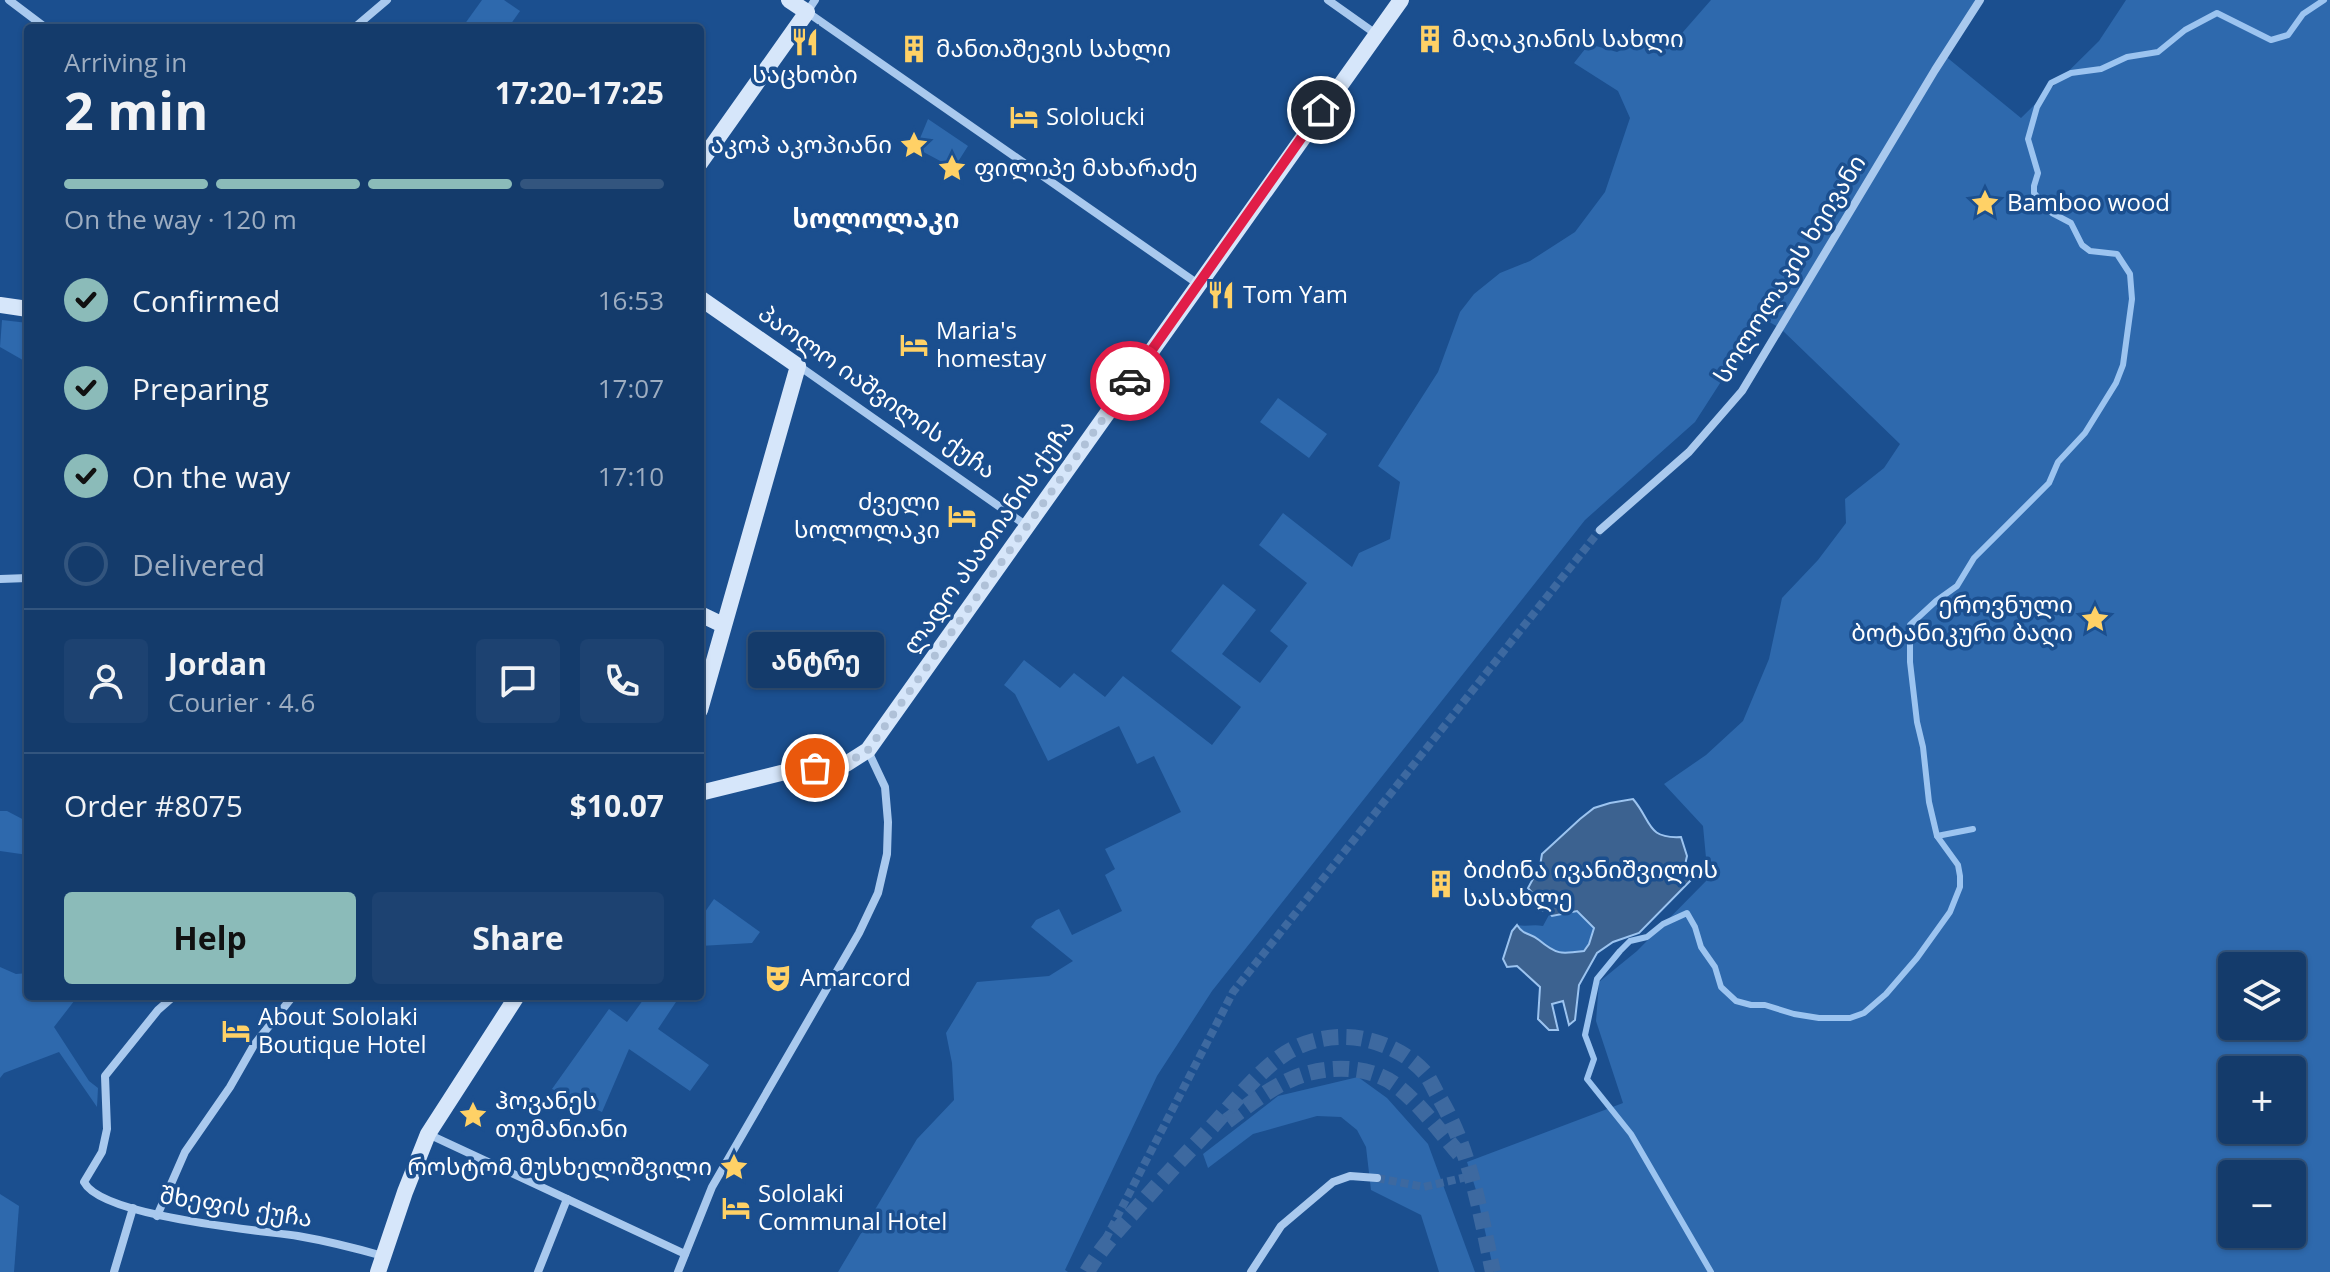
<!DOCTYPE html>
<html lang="en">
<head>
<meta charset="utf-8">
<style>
  body { margin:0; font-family:"Open Sans","Noto Sans Georgian",sans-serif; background:#1d4271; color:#f1f3f6; height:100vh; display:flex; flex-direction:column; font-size:30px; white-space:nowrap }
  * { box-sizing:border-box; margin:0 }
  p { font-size:26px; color:#9dadc1 }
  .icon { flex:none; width:44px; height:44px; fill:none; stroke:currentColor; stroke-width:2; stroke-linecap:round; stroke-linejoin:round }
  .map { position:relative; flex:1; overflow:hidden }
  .details { position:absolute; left:24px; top:24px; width:680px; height:976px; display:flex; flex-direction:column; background:#143b6b; border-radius:8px; box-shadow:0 2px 6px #0004,0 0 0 2px #33557e }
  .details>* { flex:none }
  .fabs { position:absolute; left:2218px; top:952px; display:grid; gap:16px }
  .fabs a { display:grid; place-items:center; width:88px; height:88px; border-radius:8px; background:#143b6b; box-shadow:0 2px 6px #0004,0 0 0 2px #33557e; font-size:40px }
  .pin { position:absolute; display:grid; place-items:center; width:68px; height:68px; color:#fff; margin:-34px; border:4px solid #fff; border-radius:50%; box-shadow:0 2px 8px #0007 }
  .courier { position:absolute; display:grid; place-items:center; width:80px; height:80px; margin:-40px; border:6px solid #e11d48; border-radius:50%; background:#fff; color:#222; box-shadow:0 2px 10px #0007 }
  .bubble { position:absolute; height:56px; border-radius:8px; background:#143b6b; box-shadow:0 2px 6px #0004,0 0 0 2px #33557e; font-size:26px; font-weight:700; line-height:56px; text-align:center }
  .head em { font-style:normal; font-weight:700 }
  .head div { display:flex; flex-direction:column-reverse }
  .head { display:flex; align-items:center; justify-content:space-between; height:136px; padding:0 40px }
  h1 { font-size:52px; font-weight:700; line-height:60px }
  .bar { display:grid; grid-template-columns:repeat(4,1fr); gap:12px 8px; align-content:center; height:96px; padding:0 40px }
  .bar i { height:10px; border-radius:6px; background:#33557e }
  .bar .active { background:#8bbbb9 }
  .bar p { grid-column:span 4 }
  .line { display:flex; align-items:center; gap:20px; padding:0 40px; border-top:2px solid #33557e }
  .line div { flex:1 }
  .round { display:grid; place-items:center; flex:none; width:84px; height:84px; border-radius:8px; background:#1d4271 }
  ol { padding:0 40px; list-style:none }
  li { display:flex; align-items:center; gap:24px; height:88px }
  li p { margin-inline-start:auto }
  li .icon { padding:8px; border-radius:50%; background:#8bbbb9; color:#111; stroke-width:4 }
  li:last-child { color:#9dadc1 }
  li i { width:44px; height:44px; border:4px solid #33557e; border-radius:50% }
  .action { display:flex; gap:16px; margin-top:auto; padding:16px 40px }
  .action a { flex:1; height:92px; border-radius:8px; background:#8bbbb9; color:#111; font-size:32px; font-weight:700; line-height:92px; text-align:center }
  .action a+a { background:#1d4271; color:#f1f3f6 }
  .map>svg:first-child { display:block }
</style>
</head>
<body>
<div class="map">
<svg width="2330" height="1272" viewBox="0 0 2330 1272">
  <rect width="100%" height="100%" fill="#1b4f8f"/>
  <g fill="#2e69ad" fill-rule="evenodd">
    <path d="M 482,0 L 504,0 L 520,11 L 508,28 L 469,28 L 464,25 Z"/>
    <path d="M 1711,0 L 1980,0 L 1944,55 L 2021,118 L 2099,41 L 2126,0 L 2330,0 L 2330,1272 L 1494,1272 L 1476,1190 L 1467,1162 L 1623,1103 L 1596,1021 L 1599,982 L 1637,951 L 1708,879 L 1703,826 L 1664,784 L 1706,755 L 1743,721 L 1769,659 L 1782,598 L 1818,560 L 1846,523 L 1845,499 L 1884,468 L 1900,444 L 1780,328 L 1762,318 L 1695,422 L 1585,520 L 1212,991 L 1157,1076 L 1065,1270 L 1068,1272 L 838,1272 L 917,1139 L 954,1100 L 952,1063 L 946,1033 L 977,982 L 1049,976 L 1073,961 L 1031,927 L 1036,920 L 1059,909 L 1072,935 L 1122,911 L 1105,875 L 1115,869 L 1105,849 L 1181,812 L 1154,756 L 1137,764 L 1119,726 L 1048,761 L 1015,694 L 1004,685 L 1024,660 L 1060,688 L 1074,673 L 1105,697 L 1123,676 L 1212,745 L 1241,707 L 1171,651 L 1223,584 L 1256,610 L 1222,654 L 1260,683 L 1288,646 L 1270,631 L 1307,583 L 1259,545 L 1283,513 L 1352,567 L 1359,553 L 1390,539 L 1400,482 L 1378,466 L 1438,372 L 1460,312 L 1474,294 L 1500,273 L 1530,261 L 1575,232 L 1605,192 L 1630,118 L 1618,91 L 1574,63 L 1589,44 L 1617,52 L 1647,37 L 1676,40 ZM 2232,966 L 2292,966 L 2292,1026 L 2232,1026 ZM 2232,1070 L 2292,1070 L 2292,1130 L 2232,1130 ZM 2232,1174 L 2292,1174 L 2292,1234 L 2232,1234 Z"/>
    <path d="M 928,119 L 968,146 L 954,168 L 944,165 L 944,163 L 916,148 Z"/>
    <path d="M 2,320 L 28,323 L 28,363 L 0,347 Z"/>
    <path d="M 1278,398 L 1327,434 L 1309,458 L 1260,422 Z"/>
    <path d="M 0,811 L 7,811 L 28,822 L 28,855 L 0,851 Z"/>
    <path d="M 714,899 L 760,932 L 752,943 L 700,946 L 700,919 Z"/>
    <path d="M 1576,911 L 1594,928 L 1589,944 L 1582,952 L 1560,954 L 1552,951 L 1536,938 L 1523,933 L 1517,925 C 1527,927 1533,924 1543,926 L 1550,913 L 1552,916 Z"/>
    <path d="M 0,967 L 16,974 L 28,973 L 28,996 L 78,996 L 54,1027 L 89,1081 L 98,1088 L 97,1107 L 59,1052 L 4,1073 L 0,1078 Z"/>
    <path d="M 646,996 L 680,996 L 658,1029 L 709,1065 L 690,1091 L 629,1049 L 602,1112 L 552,1089 L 609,1009 L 627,1022 Z"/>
    <path d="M 1358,1077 L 1387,1098 L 1428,1144 L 1475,1272 L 1439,1272 L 1421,1215 L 1371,1190 L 1366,1147 L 1357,1130 L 1341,1117 L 1317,1116 L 1253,1134 L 1208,1168 L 1203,1154 L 1278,1096 Z"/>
    <path d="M 0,1194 L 19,1206 L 14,1272 L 0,1272 Z"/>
  </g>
  <path fill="#3c6290" stroke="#9cc4f0" stroke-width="2" d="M 1633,799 C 1652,821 1646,839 1681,837 L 1687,856 L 1685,865 L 1695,876 L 1639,933 L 1613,942 L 1597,953 L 1579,985 L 1575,1020 L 1569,1025 L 1563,1001 L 1552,1004 L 1558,1030 L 1549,1030 L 1538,1019 L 1540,987 L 1517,966 L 1507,967 L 1503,959 L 1512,931 L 1517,925 C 1524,936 1531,933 1539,940 C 1557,955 1561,954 1584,951 L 1589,944 L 1594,928 L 1577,911 L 1552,916 L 1547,911 L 1542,911 L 1540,902 L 1528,888 L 1540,866 L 1542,854 L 1580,819 L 1594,808 L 1610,803 Z"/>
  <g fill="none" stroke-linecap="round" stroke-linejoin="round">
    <g stroke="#9cc4f0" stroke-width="6">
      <path d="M 1937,836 L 1973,829"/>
      <path d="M 1711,1272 L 1631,1134 L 1587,1079 L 1594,1059 L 1585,1035 L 1597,979 L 1620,951 L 1630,941 L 1647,937 L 1663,924 L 1687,913 L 1695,927 L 1701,947 L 1715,967 L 1721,987 L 1736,1001 L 1751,1005 L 1765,1005 L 1794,1014 L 1819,1018 L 1850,1018 L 1864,1013 L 1886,994 L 1917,958 L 1950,912 L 1960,887 L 1960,876 L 1958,865 L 1937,836 L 1929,802 L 1923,747 L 1917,722 L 1910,662 L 1910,625 L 1936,601 L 1957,586 L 1974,558 L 2049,483 L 2058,462 L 2085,433 L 2116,383 L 2123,365 L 2132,299 L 2130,274 L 2117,254 L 2090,251 L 2082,245 L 2071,223 L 2052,213 L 2034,193 L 2034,186 L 2038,173 L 2028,139 L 2037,107 L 2051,83 L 2071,73 L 2101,69 L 2127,57 L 2158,52 L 2185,30 L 2217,13 L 2271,40 L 2288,35 L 2303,14 L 2324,0"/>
    </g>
    <g stroke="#3d69a0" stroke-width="8" stroke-dasharray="8 4" stroke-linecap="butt">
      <path d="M 1377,1178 L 1424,1187 L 1471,1176"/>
      <path d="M 1100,1250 L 1233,992 L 1600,530"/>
    </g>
    <g stroke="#3d69a0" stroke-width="16" stroke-dasharray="16 8" stroke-linecap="butt">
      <path d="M 1227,1121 C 1250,1104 1275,1084 1302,1075 C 1333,1065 1371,1066 1397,1086 C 1421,1105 1440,1132 1460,1155"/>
      <path d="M 1087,1272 C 1099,1251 1115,1233 1131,1215 C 1156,1186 1183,1157 1209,1130 C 1233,1104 1257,1072 1286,1053 C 1310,1038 1341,1033 1368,1040 C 1389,1045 1410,1056 1425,1073 C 1430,1079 1433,1087 1437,1094 C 1470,1147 1480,1212 1493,1272"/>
    </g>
    <g stroke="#a9c9ee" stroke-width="8">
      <path d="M 9,0 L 46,28"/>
      <path d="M 815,0 L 807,12 L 1198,284"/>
      <path d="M 1328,0 L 1376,34"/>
      <path d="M 354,28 L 387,0"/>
      <path d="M 799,366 L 1027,526"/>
      <path d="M 1600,530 L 1689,452 L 1742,391 L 1935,70 L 1980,0"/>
      <path d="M 0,579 L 28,578"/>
      <path d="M 174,996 L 158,1010 L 105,1076 L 107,1129 L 102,1152 L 84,1182 C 102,1217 258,1230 298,1236 C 327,1241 355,1248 383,1256"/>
      <path d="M 428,1134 L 685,1254"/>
      <path d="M 157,1216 L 185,1152 L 230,1087 L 254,1045 L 293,996"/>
      <path d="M 114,1272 L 133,1208"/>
      <path d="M 538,1272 L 567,1199"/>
      <path d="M 678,1272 L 712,1187 L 859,933 L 878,893 L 887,854 L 888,822 L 885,787 L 868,751"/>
      <path d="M 1251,1272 L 1281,1226 L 1333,1182 L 1350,1176 L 1377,1178"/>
    </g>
    <g stroke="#d6e6fa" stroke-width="16">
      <path d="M 700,163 L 807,12 L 789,0"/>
      <path d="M 700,298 L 798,366 L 700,710"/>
      <path d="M 0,305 L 28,309"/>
      <path d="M 700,614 L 723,625"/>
      <path d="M 700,793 L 785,772 L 846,764 L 868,750 L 1401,0"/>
      <path d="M 378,1272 L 405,1192 L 428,1134 L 517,996"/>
    </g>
  </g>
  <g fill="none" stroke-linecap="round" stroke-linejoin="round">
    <path stroke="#afc1d8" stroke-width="8" stroke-dasharray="0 14.4" d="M 815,768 L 846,764 L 868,750 L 1130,381"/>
    <path stroke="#e11d48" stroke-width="10" d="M 1130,381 L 1321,110"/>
  </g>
  <defs>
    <symbol id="building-bare" viewBox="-9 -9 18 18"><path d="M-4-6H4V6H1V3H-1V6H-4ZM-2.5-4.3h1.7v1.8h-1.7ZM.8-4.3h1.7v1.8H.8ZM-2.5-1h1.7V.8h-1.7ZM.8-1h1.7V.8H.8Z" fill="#ffd166" stroke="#1b4f8f" stroke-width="2.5" paint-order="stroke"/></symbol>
    <symbol id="restaurant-bare" viewBox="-9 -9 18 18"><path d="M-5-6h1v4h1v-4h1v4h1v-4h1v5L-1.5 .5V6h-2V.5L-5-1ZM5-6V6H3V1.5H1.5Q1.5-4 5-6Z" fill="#ffd166" stroke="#1b4f8f" stroke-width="2.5" paint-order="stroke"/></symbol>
    <symbol id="hotel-bare" viewBox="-9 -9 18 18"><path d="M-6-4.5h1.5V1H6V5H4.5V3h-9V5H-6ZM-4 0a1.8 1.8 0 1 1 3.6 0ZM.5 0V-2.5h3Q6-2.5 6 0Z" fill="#ffd166" stroke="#1b4f8f" stroke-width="2.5" paint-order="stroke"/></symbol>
    <symbol id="sight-bare" viewBox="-9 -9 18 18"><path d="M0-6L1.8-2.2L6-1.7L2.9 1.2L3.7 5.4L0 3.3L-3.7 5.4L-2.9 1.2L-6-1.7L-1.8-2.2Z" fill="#ffd166" stroke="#1b4f8f" stroke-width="2.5" paint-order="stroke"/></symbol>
    <symbol id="theatre-bare" viewBox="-9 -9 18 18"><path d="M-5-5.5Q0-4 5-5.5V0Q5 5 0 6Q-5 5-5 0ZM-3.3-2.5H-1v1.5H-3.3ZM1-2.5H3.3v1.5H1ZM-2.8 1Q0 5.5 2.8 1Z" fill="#ffd166" stroke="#1b4f8f" stroke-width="2.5" paint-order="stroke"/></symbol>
  </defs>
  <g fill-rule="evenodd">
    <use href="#building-bare" x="1410" y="19" width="40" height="40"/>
    <use href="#restaurant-bare" x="785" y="22" width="40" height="40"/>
    <use href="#building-bare" x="894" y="29" width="40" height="40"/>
    <use href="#hotel-bare" x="1004" y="97" width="40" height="40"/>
    <use href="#sight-bare" x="894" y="125" width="40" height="40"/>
    <use href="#sight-bare" x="932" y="148" width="40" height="40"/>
    <use href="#sight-bare" x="1965" y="183" width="40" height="40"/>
    <use href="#restaurant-bare" x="1201" y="275" width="40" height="40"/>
    <use href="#hotel-bare" x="894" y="325" width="40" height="40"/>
    <use href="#hotel-bare" x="942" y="496" width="40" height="40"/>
    <use href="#sight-bare" x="2075" y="599" width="40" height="40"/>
    <use href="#building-bare" x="1421" y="864" width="40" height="40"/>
    <use href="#theatre-bare" x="758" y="958" width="40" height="40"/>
    <use href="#hotel-bare" x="216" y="1011" width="40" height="40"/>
    <use href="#sight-bare" x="453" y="1095" width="40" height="40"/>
    <use href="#sight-bare" x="714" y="1147" width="40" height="40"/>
    <use href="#hotel-bare" x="716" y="1188" width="40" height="40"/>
  </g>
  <g text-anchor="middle" stroke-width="7" stroke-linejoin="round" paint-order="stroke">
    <g font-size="24" fill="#fff" stroke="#1b4f8f" text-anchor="start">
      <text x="1452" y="47">მაღაკიანის სახლი</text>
      <text x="936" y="57">მანთაშევის სახლი</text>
      <text x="805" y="83" text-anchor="middle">საცხობი</text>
      <text x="1046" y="125">Sololucki</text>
      <text x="892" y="153" text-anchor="end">აკოპ აკოპიანი</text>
      <text x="974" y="176">ფილიპე მახარაძე</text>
      <text x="2007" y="211">Bamboo wood</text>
      <text x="1243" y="303">Tom Yam</text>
      <text x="936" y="339">Maria's<tspan x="936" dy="28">homestay</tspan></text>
      <text x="940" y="510" text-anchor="end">ძველი<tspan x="940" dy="28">სოლოლაკი</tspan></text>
      <text x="2073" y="613" text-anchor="end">ეროვნული<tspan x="2073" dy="28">ბოტანიკური ბაღი</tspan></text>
      <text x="1463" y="878">ბიძინა ივანიშვილის<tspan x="1463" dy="28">სასახლე</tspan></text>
      <text x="800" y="986">Amarcord</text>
      <text x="258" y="1025">About Sololaki<tspan x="258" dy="28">Boutique Hotel</tspan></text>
      <text x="495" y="1109">ჰოვანეს<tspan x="495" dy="28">თუმანიანი</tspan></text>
      <text x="712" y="1175" text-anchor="end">როსტომ მუსხელიშვილი</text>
      <text x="758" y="1202">Sololaki<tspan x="758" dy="28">Communal Hotel</tspan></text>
    </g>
    <g font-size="24" fill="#fff" stroke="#1b4f8f">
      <text transform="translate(1790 269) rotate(-58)" y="8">სოლოლაკის ხეივანი</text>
      <text transform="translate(877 392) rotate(35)" y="8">პაოლო იაშვილის ქუჩა</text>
      <text transform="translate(989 537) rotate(-55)" y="8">ლადო ასათიანის ქუჩა</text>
      <text transform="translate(236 1207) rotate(9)" y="8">შხეფის ქუჩა</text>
    </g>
    <g font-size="26" font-weight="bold" fill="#fff" stroke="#1b4f8f">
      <text x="876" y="228">სოლოლაკი</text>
    </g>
  </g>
</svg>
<div class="fabs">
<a><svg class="icon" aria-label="layers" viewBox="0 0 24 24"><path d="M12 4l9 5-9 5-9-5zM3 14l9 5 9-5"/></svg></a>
<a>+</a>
<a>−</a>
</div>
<div class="pin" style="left:815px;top:768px;background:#ea580c"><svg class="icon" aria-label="bag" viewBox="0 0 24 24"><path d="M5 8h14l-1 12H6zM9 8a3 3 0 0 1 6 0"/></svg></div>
<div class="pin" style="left:1321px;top:110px;background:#1f2937"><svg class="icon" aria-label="home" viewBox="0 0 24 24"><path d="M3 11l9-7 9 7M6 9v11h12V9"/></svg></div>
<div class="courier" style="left:1130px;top:381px"><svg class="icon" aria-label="car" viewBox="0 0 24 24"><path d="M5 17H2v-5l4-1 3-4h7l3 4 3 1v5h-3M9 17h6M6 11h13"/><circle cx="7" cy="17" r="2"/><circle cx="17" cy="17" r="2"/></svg></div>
<div class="bubble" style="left:748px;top:632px;width:136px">ანტრე</div>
<section class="details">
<div class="head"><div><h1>2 min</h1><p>Arriving in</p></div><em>17:20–17:25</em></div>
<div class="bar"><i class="active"></i><i class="active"></i><i class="active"></i><i></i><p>On the way · 120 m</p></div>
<ol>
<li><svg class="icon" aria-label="check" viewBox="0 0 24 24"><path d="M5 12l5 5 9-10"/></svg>Confirmed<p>16:53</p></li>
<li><svg class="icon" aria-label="check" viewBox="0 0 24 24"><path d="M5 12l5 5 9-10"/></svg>Preparing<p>17:07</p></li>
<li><svg class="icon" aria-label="check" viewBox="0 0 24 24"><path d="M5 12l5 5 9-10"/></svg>On the way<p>17:10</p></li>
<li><i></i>Delivered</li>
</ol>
<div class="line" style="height:144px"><a class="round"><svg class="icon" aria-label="person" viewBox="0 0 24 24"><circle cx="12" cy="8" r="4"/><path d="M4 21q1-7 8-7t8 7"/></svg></a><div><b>Jordan</b><p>Courier · 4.6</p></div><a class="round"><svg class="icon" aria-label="chat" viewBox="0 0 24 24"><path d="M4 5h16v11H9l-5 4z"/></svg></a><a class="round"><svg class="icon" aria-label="phone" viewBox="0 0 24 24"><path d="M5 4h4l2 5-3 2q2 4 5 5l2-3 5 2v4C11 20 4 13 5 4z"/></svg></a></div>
<div class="line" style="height:104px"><div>Order #8075</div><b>$10.07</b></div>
<div class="action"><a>Help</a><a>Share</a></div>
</section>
</div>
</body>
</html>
